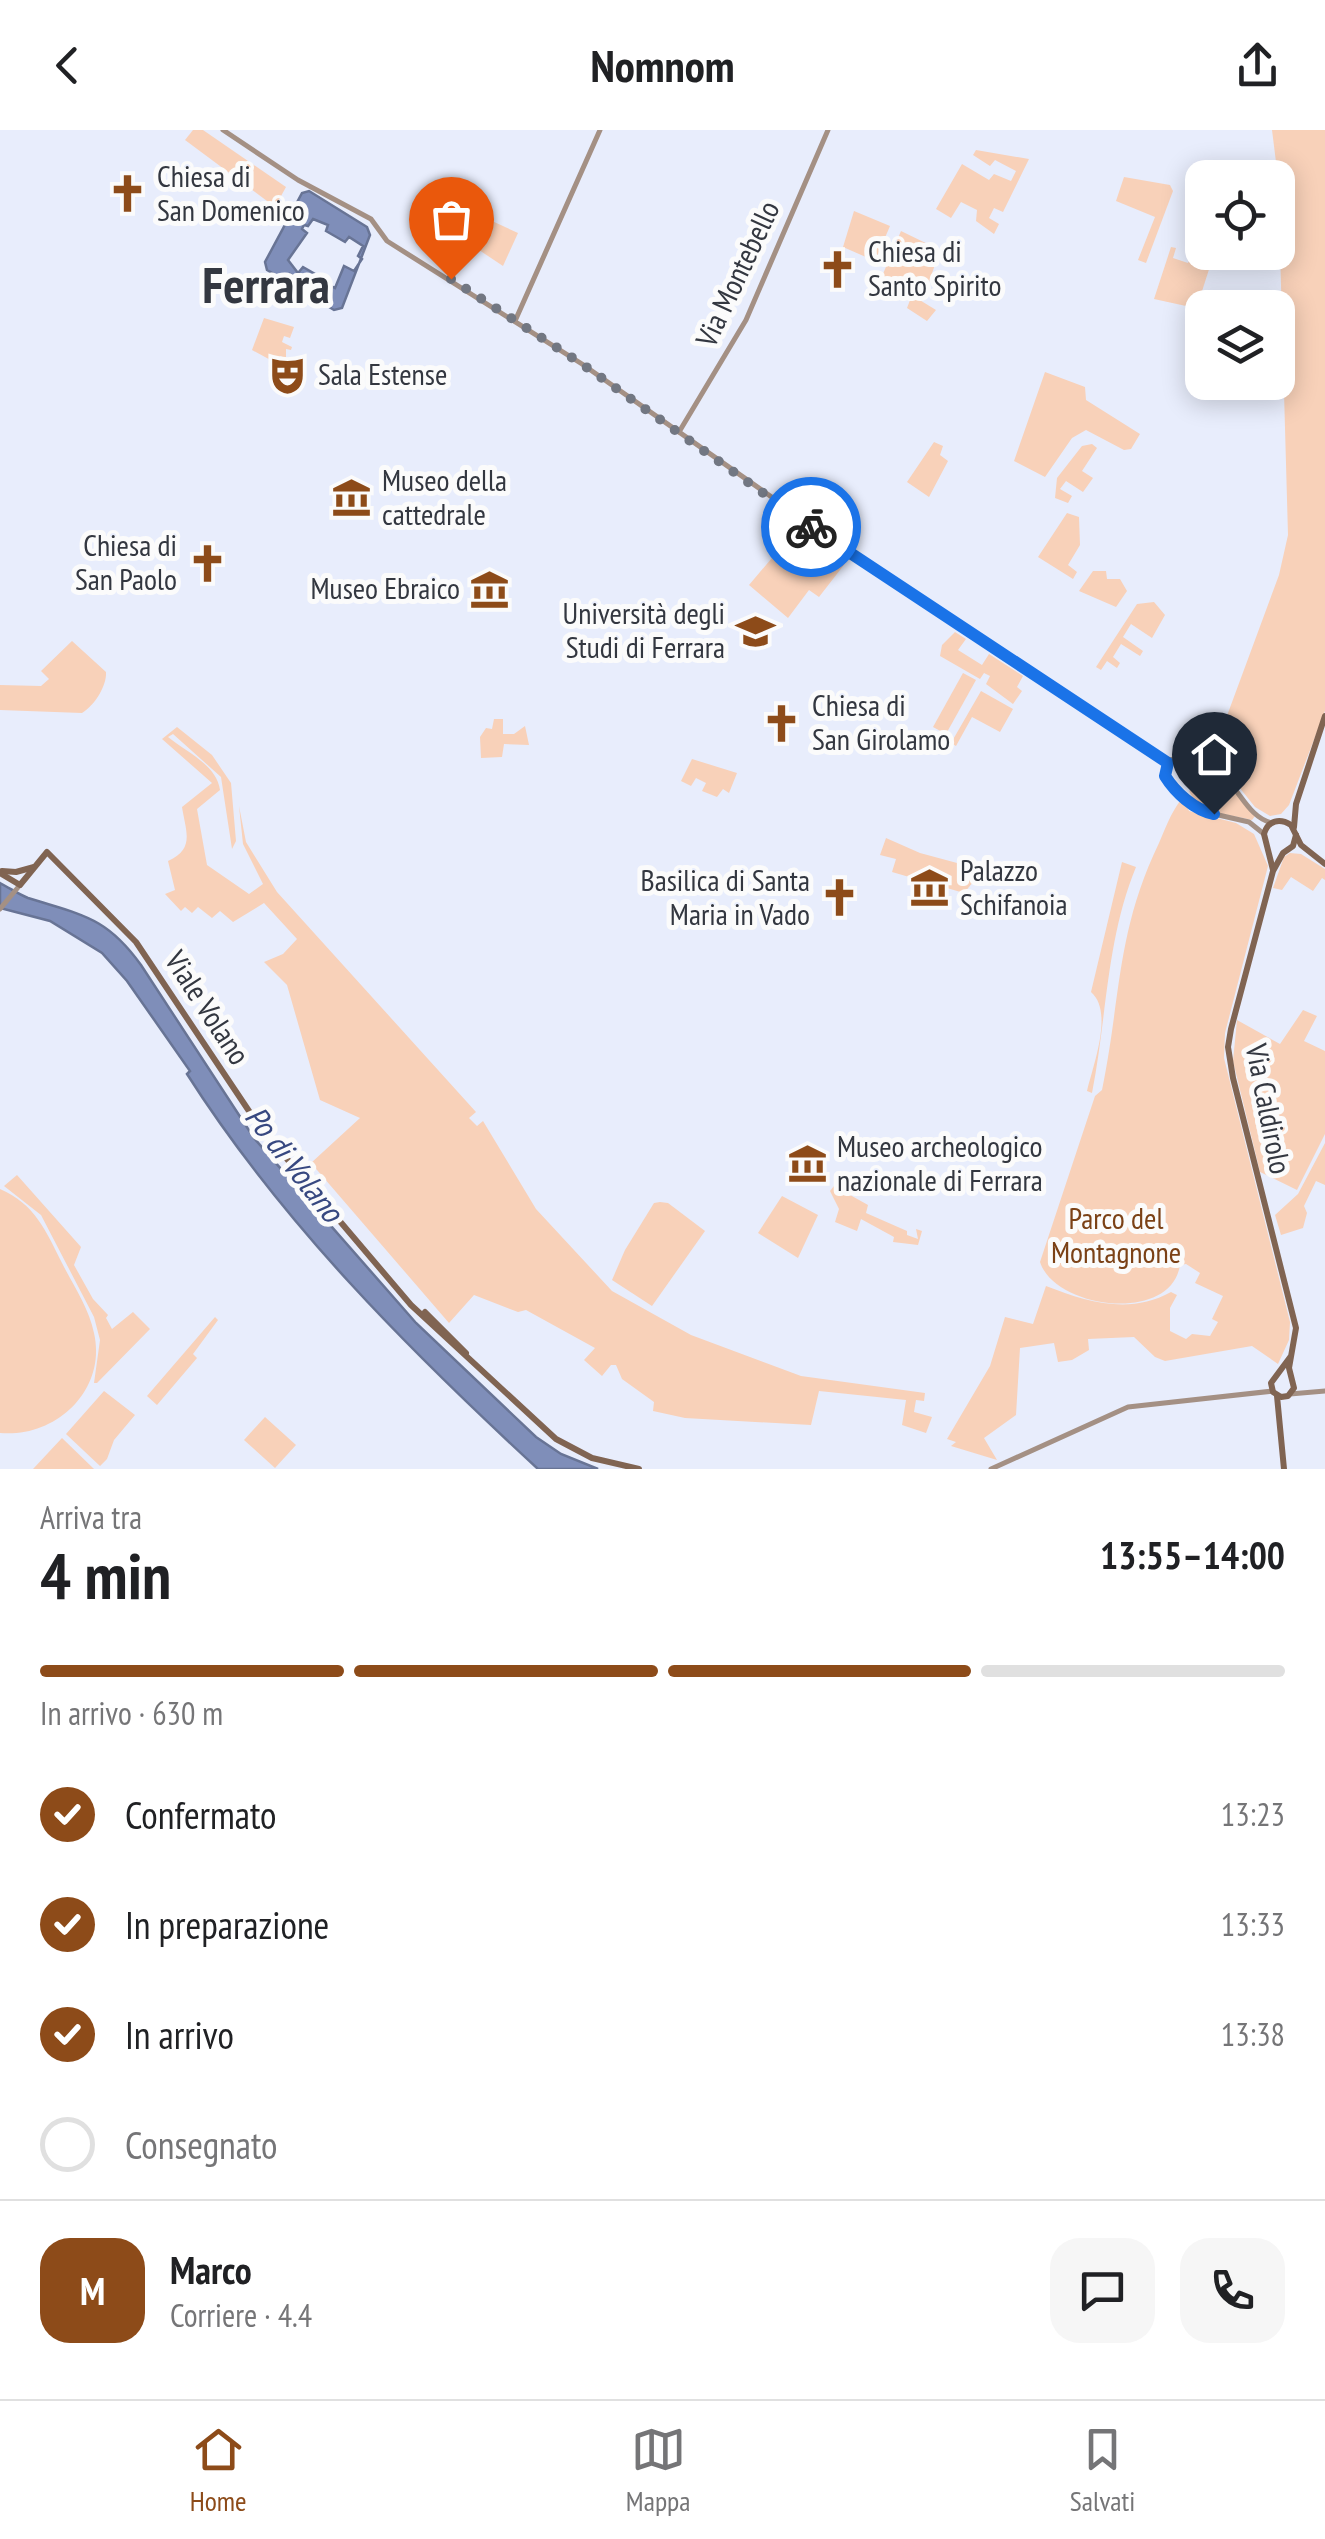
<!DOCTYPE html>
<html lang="it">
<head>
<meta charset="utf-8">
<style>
  body { margin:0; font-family:"PT Sans Narrow",sans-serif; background:#f6f6f6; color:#202124; height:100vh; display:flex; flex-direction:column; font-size:38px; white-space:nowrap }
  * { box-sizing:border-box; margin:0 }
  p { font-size:32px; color:#757577 }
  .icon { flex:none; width:55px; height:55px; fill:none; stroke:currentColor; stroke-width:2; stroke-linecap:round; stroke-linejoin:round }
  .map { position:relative; height:1339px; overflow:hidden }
  .details { display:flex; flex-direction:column; background:#fff; flex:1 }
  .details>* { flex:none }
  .buttons { position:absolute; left:1185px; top:30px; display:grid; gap:20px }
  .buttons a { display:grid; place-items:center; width:110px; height:110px; border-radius:20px; background:#fff; box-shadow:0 5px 25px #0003; font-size:50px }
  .pin { position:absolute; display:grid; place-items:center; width:85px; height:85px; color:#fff; margin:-102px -42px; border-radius:50% 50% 50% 0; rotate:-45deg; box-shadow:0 0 10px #0007 }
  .pin .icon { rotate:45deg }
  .courier { position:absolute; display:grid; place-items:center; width:100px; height:100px; margin:-50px; border:8px solid #1a73e8; border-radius:50%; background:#fff; color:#222; box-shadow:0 2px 12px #0007 }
  .overview em { font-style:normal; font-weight:600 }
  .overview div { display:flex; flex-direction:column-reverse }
  .overview { display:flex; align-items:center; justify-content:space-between; height:170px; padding:0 40px }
  h1 { font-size:65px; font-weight:600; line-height:75px }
  .bar { display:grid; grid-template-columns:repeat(4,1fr); gap:15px 10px; align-content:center; height:120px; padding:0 40px }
  .bar i { height:12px; border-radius:8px; background:#e0e0e0 }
  .bar .selected { background:#8d4b19 }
  .bar p { grid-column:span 4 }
  .line { display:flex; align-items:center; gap:25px; padding:0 40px; border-top:2px solid #e0e0e0 }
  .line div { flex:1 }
  .round { display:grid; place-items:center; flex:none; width:105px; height:105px; border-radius:30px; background:#f6f6f6 }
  ol { padding:0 40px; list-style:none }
  li { display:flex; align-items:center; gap:30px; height:110px }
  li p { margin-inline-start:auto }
  li .icon { padding:10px; border-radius:50%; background:#8d4b19; color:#fff; stroke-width:4 }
  li:last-child { color:#757577 }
  li i { width:55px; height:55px; border:5px solid #e0e0e0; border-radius:50% }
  header { display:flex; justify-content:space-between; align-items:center; height:130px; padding:0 40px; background:#fff; font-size:45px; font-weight:600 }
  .tab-bar { display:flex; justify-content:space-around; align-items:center; height:140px; border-top:2px solid #e0e0e0; background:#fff; font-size:28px; color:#757577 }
  .tab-bar a { display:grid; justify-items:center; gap:5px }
  .tab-bar .selected { color:#8d4b19 }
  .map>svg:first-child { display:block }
</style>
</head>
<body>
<header><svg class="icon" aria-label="back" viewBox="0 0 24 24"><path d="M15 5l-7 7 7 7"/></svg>Nomnom<svg class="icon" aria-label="share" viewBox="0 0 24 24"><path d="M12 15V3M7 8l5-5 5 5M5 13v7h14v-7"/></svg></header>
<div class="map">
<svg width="1325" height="1339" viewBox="0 0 1325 1339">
  <rect width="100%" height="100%" fill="#e8edfc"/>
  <g fill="#f8d1b9">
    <path d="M 193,0 L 203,0 L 286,57 L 275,77 L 185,10 Z"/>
    <path d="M 1272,0 L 1325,0 L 1325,581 L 1289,675 L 1281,684 L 1270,686 L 1255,677 L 1227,642 L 1211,629 L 1279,445 L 1288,405 L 1278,48 Z"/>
    <path d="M 976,20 L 1029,29 L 1003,82 L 994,78 L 989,88 L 999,94 L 994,104 L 976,91 L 977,80 L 961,72 L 951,88 L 936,79 L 962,34 L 989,50 L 994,44 L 1011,51 L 1016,41 L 995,30 L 990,36 L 973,25 Z"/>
    <path d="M 1124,47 L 1170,55 L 1173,61 L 1146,133 L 1138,130 L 1155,87 L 1116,71 Z"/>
    <path d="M 854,81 L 890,96 L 875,131 L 843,117 Z"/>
    <path d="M 492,91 L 518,103 L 503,136 L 479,120 Z"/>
    <path d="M 901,101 L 940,120 L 927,158 L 921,156 L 918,169 L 936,180 L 927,191 L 907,178 L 912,165 L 880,151 Z"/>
    <path d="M 1171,117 L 1176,118 L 1173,128 L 1188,133 L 1194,119 L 1213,127 L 1194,186 L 1186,176 L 1154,169 Z"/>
    <path d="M 264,188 L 294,197 L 290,208 L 284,206 L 282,212 L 292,217 L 291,220 L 286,219 L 286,228 L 280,226 L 276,233 L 252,220 Z"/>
    <path d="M 1045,242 L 1085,257 L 1086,270 L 1140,304 L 1131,319 L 1124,320 L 1086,300 L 1072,308 L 1045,347 L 1014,331 Z"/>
    <path d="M 934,312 L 943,316 L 940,325 L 948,331 L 929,367 L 907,352 Z"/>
    <path d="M 1092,314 L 1097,318 L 1082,341 L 1093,348 L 1083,362 L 1066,351 L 1060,359 L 1072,366 L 1068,373 L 1055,368 L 1057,348 L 1082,316 Z"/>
    <path d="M 1067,383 L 1079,387 L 1080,415 L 1068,435 L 1077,442 L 1073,449 L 1038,427 Z"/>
    <path d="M 799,396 L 847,431 L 819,467 L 809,460 L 788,488 L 749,455 Z"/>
    <path d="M 1093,441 L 1106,441 L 1107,449 L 1120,449 L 1127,461 L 1116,477 L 1079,461 Z"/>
    <path d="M 1154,472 L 1165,485 L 1152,508 L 1131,494 L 1123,507 L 1143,521 L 1140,526 L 1121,514 L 1113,527 L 1120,533 L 1117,538 L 1107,531 L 1101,540 L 1096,537 L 1137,474 Z"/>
    <path d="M 955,502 L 966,509 L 958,520 L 982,535 L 989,524 L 1023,546 L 1017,557 L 1022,561 L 1013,574 L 986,554 L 990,546 L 984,543 L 980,549 L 940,526 L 942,515 Z"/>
    <path d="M 72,511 L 106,542 C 107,556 94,576 82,583 L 0,580 L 0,555 L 41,556 L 49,549 L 41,541 Z"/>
    <path d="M 963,543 L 976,550 L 946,604 L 933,597 Z"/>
    <path d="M 981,561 L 1013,579 L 1000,602 L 972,587 L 956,616 L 951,613 Z"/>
    <path d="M 494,589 L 503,589 L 503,604 L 514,604 L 525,596 L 529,615 L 504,614 L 502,627 L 481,628 L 480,607 L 486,598 L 492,599 Z"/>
    <path d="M 177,597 L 212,625 L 231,653 L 236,711 L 232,719 L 221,647 L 173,604 L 168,607 C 185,621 217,635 220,660 L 197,679 L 207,735 L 249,764 L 263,754 L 243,714 L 239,676 L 246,712 L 277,762 L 476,982 L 469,988 L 477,996 L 483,991 L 536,1079 L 612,1161 L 691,1205 L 801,1246 L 925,1263 L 924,1271 L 916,1270 L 914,1282 L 932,1287 L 926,1303 L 902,1295 L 906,1270 L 819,1261 L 811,1295 L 685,1288 L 653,1281 L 654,1272 L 622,1249 L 616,1235 L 611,1235 L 602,1246 L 584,1230 L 595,1218 L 526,1180 L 518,1182 L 474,1165 L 449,1193 L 311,1033 L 360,988 L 320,970 L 287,855 L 264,832 L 283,824 L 297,809 L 264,773 L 233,792 L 220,781 L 212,788 L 198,777 L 192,783 L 185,777 L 181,781 L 165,764 L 175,760 L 168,731 C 195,719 186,702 182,677 L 212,653 L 162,609 Z"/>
    <path d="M 692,629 L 737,643 L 729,663 L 723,659 L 717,667 L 702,661 L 706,653 L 696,648 L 691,656 L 681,651 Z"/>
    <path d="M 1199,636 L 1226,651 L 1255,686 L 1252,690 C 1229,684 1199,684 1189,661 L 1194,657 L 1206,659 L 1210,655 L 1205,652 L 1207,648 L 1196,643 Z"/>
    <path d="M 1180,671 L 1185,672 L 1189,681 L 1236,693 L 1254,704 L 1268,736 L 1225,903 L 1224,928 L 1290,1192 L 1289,1210 L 1278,1234 L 1252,1216 L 1165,1231 L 1155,1227 L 1134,1207 L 1088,1209 L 1089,1220 L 1072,1230 L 1058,1232 L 1054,1213 L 1020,1218 L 1016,1285 L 984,1308 L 997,1330 L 951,1316 L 956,1312 L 947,1309 L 990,1236 L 1005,1187 L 1033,1194 L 1046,1156 C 1087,1172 1130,1185 1171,1162 L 1177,1165 L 1170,1178 L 1170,1201 L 1186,1209 L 1192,1204 L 1210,1206 L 1218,1192 L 1212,1189 L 1223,1166 L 1195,1153 L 1200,1143 L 1186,1134 L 1180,1135 C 1171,1194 1055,1179 1040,1132 L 1095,966 L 1102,960 C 1121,868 1116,802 1159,713 C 1165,699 1171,683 1180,671 Z"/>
    <path d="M 886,708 L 920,723 L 983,740 L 964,763 L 892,742 L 896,729 L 880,725 Z"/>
    <path d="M 1290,723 L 1301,724 L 1325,739 L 1325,750 L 1322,748 L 1313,761 L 1291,747 L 1282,760 L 1273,758 L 1284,727 Z"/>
    <path d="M 1122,732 L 1136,737 C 1106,810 1107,887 1092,963 L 1087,961 C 1093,935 1114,882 1091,862 Z"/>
    <path d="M 1303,880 L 1317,886 L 1304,911 L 1325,921 L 1325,1004 L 1297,1060 L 1260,1042 L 1233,931 L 1237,890 L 1280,914 Z"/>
    <path d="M 1325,1013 L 1325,1055 L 1316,1051 L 1304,1076 L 1307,1083 L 1303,1098 L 1281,1105 L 1275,1085 L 1298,1064 Z"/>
    <path d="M 17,1045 L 81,1117 L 74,1135 L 93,1169 L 108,1185 L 106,1188 L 112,1199 L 133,1182 L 150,1199 L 97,1253 L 94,1253 L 100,1210 L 94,1187 L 41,1085 L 4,1056 Z"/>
    <path d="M 834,1056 L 868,1075 L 866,1083 L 907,1101 L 907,1105 L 918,1109 L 916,1099 L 922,1101 L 918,1115 L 893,1112 L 894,1107 L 861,1089 L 857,1101 L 835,1092 L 839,1079 L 830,1061 Z"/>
    <path d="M 0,1059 C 35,1074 46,1101 62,1133 C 73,1155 89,1178 94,1203 C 107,1260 56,1308 0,1303 Z"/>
    <path d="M 782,1066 L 818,1085 L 798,1128 L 758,1103 Z"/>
    <path d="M 660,1072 L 668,1073 L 705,1101 L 652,1176 L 612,1150 L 625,1120 L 654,1073 Z"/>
    <path d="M 215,1187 L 218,1190 L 193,1224 L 197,1228 L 157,1275 L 147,1266 Z"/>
    <path d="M 104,1261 L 135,1285 L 114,1310 L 107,1329 L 100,1336 L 66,1304 Z"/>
    <path d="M 265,1287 L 296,1315 L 275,1338 L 244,1310 Z"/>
    <path d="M 62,1308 L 94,1339 L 33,1339 Z"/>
  </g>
  <g fill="#7f8eb9" stroke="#687495" stroke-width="2.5" fill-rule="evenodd">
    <path d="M 309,61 L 367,97 L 370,105 L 342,178 L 334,180 L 291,154 L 296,148 L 290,144 L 286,151 L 267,140 L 265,132 L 302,63 ZM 313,89 L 328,95 L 326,101 L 345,112 L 349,107 L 363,116 L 358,126 L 362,129 L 354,141 L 344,136 L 335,158 L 327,154 L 320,166 L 314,163 L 322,148 L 303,137 L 298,143 L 288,130 L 307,103 L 302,99 L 304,95 L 308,96 Z"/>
    <path d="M 0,753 C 10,758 18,764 28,768 C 81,785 106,786 141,835 L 254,1008 L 416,1193 L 536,1307 L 561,1324 L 598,1339 L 538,1339 C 409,1220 282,1093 187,944 L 190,941 L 127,851 L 102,823 L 50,791 L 0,778 Z"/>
  </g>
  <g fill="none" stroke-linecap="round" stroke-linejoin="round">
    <g stroke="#a49084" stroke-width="5">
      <path d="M 223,0 L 298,50 L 371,89 L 387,111 L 582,234 L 927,476 L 1168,633"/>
      <path d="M 515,191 L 600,0"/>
      <path d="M 679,302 L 746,190 L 828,0"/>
      <path d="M 1264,704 L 1249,692 L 1201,681 L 1166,649 L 1170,630 L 1184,625 C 1199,630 1215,638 1226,649 C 1241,663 1250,688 1272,693"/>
      <path d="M 0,779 L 20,755"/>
      <path d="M 1290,1264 L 1325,1261"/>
      <path d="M 991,1339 L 1128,1277 L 1273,1261"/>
    </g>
    <g stroke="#806452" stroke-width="6">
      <path d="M 1294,697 L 1296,674 L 1325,586"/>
      <path d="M 1273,740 L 1264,704 C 1268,690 1280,688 1291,695 L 1301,715 L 1325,734"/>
      <path d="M 2,741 L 16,742 L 34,737"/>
      <path d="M 0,743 L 20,755 L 47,722 L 136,812 L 259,996 L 411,1175 L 556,1309 L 592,1328 L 639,1339"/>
      <path d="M 425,1182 L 466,1223"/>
      <path d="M 1291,1226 L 1271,1253 L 1273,1262 L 1281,1267 L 1288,1266 L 1294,1258 L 1289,1238 L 1296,1198 L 1233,948 L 1228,917 L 1231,899 L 1273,741 L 1283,723 L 1293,716 L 1296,705"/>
      <path d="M 1277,1266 L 1284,1339"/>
    </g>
  </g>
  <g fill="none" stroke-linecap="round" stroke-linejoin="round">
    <path stroke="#727782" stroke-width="10" stroke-dasharray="0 18" d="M 451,149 L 582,234 L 811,397"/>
    <path stroke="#1a73e8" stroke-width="12" d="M 811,397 L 1168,633 L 1165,646 C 1175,662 1194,680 1214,684"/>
  </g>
  <defs>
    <symbol id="church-bare" viewBox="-9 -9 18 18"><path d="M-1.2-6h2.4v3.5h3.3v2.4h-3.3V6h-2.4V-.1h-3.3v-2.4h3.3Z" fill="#8d4b19" stroke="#fbfbfb" stroke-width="2.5" paint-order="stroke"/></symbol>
    <symbol id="theatre-bare" viewBox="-9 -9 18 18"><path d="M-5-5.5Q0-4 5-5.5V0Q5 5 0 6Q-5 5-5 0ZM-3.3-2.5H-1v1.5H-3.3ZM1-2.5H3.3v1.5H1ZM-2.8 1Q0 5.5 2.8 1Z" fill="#8d4b19" stroke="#fbfbfb" stroke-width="2.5" paint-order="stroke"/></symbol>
    <symbol id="museum-bare" viewBox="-9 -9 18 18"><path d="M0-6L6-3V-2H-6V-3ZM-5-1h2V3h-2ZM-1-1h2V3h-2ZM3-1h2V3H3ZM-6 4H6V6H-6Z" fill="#8d4b19" stroke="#fbfbfb" stroke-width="2.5" paint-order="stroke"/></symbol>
    <symbol id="university-bare" viewBox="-9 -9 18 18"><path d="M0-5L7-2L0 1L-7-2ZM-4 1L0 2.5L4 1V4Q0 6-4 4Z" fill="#8d4b19" stroke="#fbfbfb" stroke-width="2.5" paint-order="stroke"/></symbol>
  </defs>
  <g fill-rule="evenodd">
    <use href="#church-bare" x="100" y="36" width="55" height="55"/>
    <use href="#church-bare" x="810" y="112" width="55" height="55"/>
    <use href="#theatre-bare" x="260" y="218" width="55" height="55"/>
    <use href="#museum-bare" x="324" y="340" width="55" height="55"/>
    <use href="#church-bare" x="180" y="406" width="55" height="55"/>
    <use href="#museum-bare" x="462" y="432" width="55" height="55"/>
    <use href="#university-bare" x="728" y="474" width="55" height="55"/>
    <use href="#church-bare" x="754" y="566" width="55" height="55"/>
    <use href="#museum-bare" x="902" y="730" width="55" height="55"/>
    <use href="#church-bare" x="812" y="740" width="55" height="55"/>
    <use href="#museum-bare" x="780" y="1006" width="55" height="55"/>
  </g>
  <g text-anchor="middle" stroke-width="10" stroke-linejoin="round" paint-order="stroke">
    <g font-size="30" fill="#333740" stroke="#fbfbfb" text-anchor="start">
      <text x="157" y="57">Chiesa di<tspan x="157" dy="34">San Domenico</tspan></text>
      <text x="868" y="132">Chiesa di<tspan x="868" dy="34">Santo Spirito</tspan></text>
      <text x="318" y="255">Sala Estense</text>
      <text x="382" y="361">Museo della<tspan x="382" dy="34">cattedrale</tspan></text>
      <text x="177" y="426" text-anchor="end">Chiesa di<tspan x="177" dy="34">San Paolo</tspan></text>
      <text x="460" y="469" text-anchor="end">Museo Ebraico</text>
      <text x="725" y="494" text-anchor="end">Università degli<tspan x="725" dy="34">Studi di Ferrara</tspan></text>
      <text x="812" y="586">Chiesa di<tspan x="812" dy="34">San Girolamo</tspan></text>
      <text x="960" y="751">Palazzo<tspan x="960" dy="34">Schifanoia</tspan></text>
      <text x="810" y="761" text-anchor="end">Basilica di Santa<tspan x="810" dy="34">Maria in Vado</tspan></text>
      <text x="837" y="1027">Museo archeologico<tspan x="837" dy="34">nazionale di Ferrara</tspan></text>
    </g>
    <g font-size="30" fill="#333740" stroke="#fbfbfb">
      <text transform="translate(738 144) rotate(-65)" y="10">Via Montebello</text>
      <text transform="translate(207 878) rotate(57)" y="10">Viale Volano</text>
      <text transform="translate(1268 979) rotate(79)" y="10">Via Caldirolo</text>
    </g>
    <g font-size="30" fill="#7b4116" stroke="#fbfbfb">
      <text x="1116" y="1099">Parco del<tspan x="1116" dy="34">Montagnone</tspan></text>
    </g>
    <g font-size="32" font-style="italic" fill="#374880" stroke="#fbfbfb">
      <text transform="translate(294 1034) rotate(52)" y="11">Po di Volano</text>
    </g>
    <g font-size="50" font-weight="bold" fill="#333740" stroke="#fbfbfb">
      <text x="266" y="173">Ferrara</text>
    </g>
  </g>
</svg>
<div class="buttons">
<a><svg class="icon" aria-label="locate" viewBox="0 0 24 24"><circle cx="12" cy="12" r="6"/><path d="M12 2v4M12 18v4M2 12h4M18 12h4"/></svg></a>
<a><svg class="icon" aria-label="layers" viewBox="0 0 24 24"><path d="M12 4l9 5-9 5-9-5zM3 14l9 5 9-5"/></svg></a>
</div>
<div class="pin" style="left:451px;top:149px;background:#ea580c"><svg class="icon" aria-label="bag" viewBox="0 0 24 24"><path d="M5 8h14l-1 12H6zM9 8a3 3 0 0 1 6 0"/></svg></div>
<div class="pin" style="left:1214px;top:684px;background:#1f2937"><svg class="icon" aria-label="home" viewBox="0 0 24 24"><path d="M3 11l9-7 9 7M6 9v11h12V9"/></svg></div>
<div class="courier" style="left:811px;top:397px"><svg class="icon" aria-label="bike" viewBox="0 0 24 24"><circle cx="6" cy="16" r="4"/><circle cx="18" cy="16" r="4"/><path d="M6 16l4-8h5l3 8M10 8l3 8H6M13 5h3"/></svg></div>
</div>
<section class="details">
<div class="overview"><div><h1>4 min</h1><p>Arriva tra</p></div><em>13:55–14:00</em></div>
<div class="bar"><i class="selected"></i><i class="selected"></i><i class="selected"></i><i></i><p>In arrivo · 630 m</p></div>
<ol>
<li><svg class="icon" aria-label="check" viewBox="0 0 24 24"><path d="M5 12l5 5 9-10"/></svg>Confermato<p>13:23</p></li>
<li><svg class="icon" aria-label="check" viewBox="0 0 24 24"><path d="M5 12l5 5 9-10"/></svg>In preparazione<p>13:33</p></li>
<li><svg class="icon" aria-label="check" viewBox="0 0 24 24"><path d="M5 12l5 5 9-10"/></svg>In arrivo<p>13:38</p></li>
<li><i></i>Consegnato</li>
</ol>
<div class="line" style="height:180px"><b class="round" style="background:#8d4b19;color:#fff">M</b><div><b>Marco</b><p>Corriere · 4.4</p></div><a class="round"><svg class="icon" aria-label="chat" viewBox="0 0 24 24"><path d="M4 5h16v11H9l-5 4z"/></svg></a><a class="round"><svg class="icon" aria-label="phone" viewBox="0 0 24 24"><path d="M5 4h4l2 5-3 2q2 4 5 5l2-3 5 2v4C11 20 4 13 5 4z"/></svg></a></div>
</section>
<nav class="tab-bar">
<a class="selected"><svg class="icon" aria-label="home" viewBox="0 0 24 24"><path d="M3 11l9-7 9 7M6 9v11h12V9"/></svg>Home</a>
<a><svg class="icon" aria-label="map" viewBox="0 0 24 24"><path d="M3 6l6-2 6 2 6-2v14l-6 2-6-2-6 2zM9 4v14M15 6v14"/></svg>Mappa</a>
<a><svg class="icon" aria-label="saved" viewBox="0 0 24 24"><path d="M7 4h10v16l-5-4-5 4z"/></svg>Salvati</a>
</nav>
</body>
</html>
